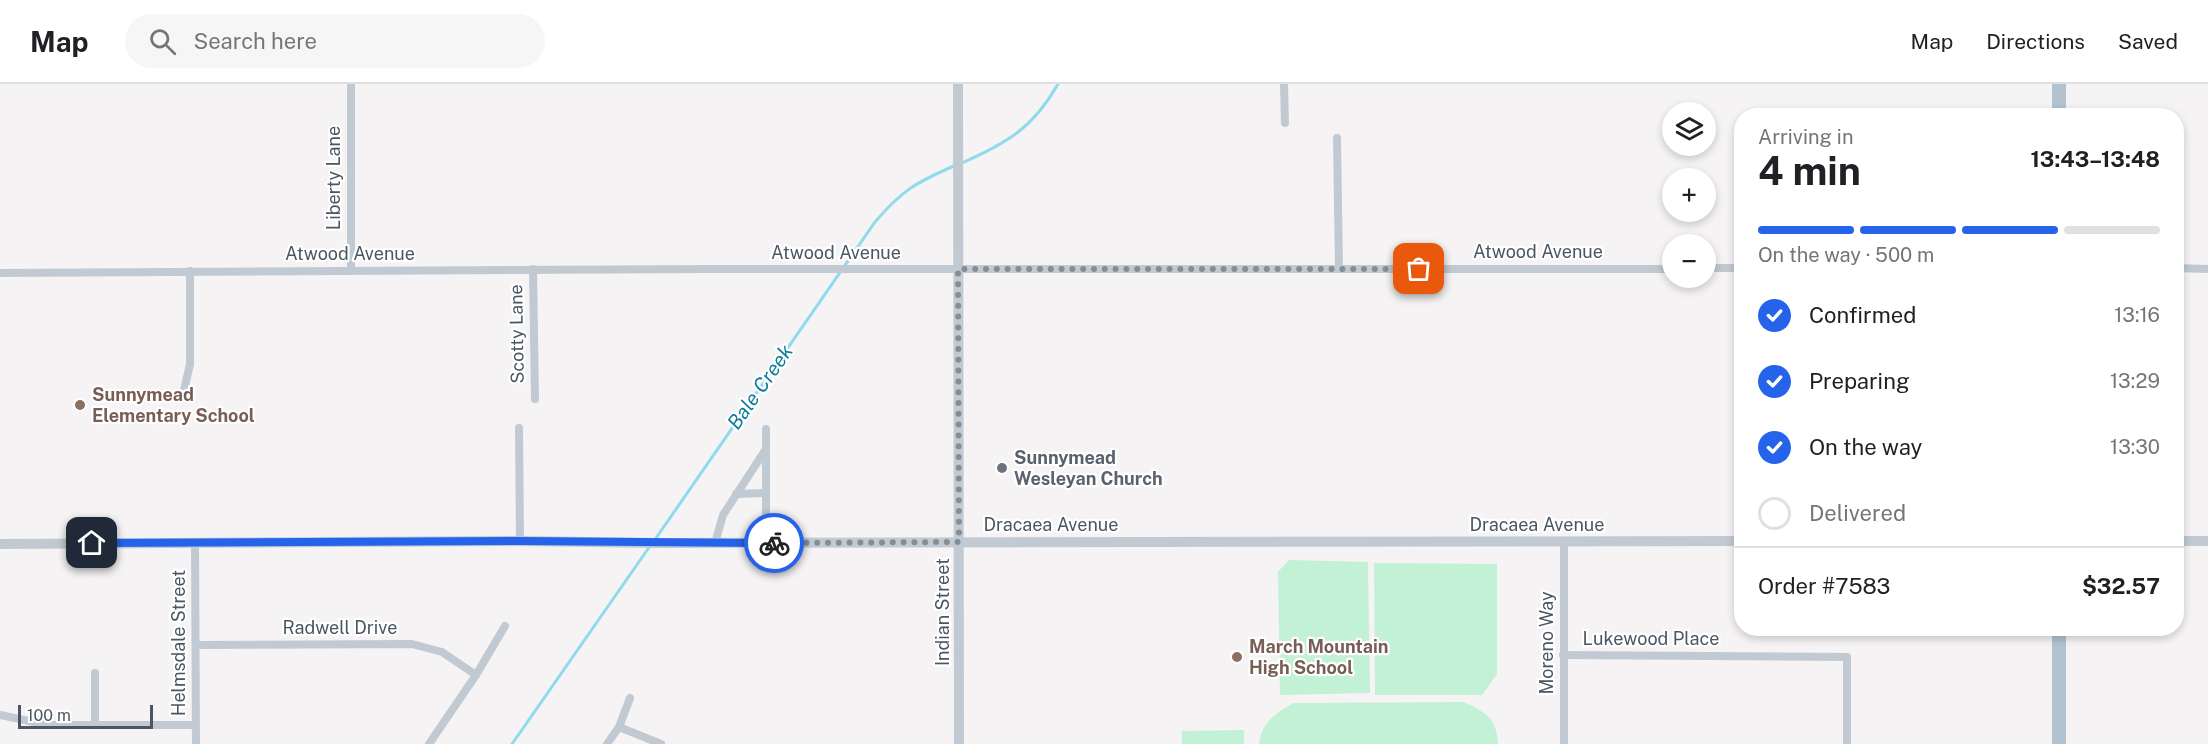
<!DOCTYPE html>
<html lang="en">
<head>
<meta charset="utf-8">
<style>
  body { margin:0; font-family:"Public Sans",sans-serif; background:#f6f6f6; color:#202124; height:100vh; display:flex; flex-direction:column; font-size:22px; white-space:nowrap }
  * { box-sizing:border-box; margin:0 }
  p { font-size:20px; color:#757577 }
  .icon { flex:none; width:33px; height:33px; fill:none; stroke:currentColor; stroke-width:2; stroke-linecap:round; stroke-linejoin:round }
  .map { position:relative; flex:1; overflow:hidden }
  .side { position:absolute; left:1734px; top:24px; width:450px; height:528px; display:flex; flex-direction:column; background:#fff; border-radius:24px; box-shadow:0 3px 9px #0003 }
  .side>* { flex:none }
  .fabs { position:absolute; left:1662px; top:18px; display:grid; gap:12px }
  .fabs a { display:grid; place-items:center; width:54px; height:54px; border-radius:50%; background:#fff; box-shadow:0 3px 9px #0003; font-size:30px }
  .scale { position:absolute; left:18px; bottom:15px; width:135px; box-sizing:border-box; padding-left:6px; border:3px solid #4a5661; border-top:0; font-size:16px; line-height:21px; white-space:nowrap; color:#4a5661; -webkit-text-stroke:4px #fff; paint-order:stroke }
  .pin { position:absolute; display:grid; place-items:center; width:51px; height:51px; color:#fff; margin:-26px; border-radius:12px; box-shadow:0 3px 9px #0006 }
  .courier { position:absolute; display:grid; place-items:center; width:60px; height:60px; margin:-30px; border:4px solid #2563eb; border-radius:50%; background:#fff; color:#222; box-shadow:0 2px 8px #0007 }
  .summary em { font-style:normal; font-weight:700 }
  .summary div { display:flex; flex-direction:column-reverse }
  .summary { display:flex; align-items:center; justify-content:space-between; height:102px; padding:0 24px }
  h1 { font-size:39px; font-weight:700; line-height:45px }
  .bar { display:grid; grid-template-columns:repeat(4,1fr); gap:9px 6px; align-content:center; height:72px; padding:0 24px }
  .bar i { height:8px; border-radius:4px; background:#e0e0e0 }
  .bar .current { background:#2563eb }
  .bar p { grid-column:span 4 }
  .line { display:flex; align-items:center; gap:15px; padding:0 24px; border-top:2px solid #e0e0e0 }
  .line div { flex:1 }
  ol { padding:0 24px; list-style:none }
  li { display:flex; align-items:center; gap:18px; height:66px }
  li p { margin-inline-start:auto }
  li .icon { padding:6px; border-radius:50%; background:#2563eb; color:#fff; stroke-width:4 }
  li:last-child { color:#757577 }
  li i { width:33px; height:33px; border:3px solid #e0e0e0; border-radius:50% }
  header { display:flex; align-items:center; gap:36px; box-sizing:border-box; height:84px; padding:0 30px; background:#fff; border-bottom:2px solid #e0e0e0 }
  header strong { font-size:28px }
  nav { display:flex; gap:33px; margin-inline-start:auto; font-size:21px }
  .search { width:420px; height:54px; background:#f6f6f6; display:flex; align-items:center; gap:15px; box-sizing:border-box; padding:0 21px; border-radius:33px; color:#757577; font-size:22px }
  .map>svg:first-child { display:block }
</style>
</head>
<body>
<header>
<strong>Map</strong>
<div class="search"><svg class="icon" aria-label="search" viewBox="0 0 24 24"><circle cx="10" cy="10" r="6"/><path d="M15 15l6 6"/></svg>Search here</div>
<nav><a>Map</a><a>Directions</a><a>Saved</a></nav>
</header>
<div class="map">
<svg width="2208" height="660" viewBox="0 0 2208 660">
  <rect width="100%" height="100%" fill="#f5f3f3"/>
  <g fill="#c3f1d5">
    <path d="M 1289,476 L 1368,478 L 1370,609 L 1280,611 L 1278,488 Z"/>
    <path d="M 1374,479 L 1497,480 L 1497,590 L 1482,611 L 1375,611 Z"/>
    <path d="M 1463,618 C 1485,627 1497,635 1498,660 L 1259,660 C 1261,639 1276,628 1294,619 Z"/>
    <path d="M 1244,646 L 1244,660 L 1182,660 L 1182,647 Z"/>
  </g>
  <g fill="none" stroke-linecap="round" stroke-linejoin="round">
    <g stroke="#90daee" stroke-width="3">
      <path d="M 962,79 C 1007,59 1033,44 1058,0"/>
      <path d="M 654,457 L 875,138 C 902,106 917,98 956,81"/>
      <path d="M 512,660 L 650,462"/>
    </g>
    <g stroke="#c1cad2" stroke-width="8">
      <path d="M 351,0 L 351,187"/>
      <path d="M 1284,0 L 1285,39"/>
      <path d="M 1337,54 L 1339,185"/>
      <path d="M 1706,184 L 1742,184"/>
      <path d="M 2176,184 L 2208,185"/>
      <path d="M 533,185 L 535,315"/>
      <path d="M 0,189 L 706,185 L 1672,185"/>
      <path d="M 182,315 L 190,280 L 190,187"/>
      <path d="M 519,344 L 520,457"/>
      <path d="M 766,367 L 766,429"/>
      <path d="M 736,410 L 766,409"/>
      <path d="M 1564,457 L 1564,660"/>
      <path d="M 195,458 L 196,660"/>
      <path d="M 715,459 L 723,431 L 766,365 L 766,345"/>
      <path d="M 196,561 L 412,560 L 442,568 L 476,591"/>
      <path d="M 1563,571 L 1847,573 L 1847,660"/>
      <path d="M 95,589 L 95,641"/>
      <path d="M 0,631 L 48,641 L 195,641"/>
      <path d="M 619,643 L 661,660"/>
      <path d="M 429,660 L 476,591 L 505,542"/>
      <path d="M 607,660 L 619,643 L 630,614"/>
    </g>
    <g stroke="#c1cad2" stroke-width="10">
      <path d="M 958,0 L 959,660"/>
      <path d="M 2176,457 L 2208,457"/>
      <path d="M 0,460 L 520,457 L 657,459 L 1742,457"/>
    </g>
    <g stroke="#b3c2d1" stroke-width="14">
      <path d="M 2059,0 L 2059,32"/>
      <path d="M 2059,544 L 2059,660"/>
    </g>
  </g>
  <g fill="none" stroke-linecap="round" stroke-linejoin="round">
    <path stroke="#868d94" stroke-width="6" stroke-dasharray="0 10.8" d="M 774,459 L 959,458 L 958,185 L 1419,185"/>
    <path stroke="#2563eb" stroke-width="8" d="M 92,459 L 520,457 L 774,459"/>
  </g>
  <g fill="#8d6e63" stroke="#fff" stroke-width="2">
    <circle cx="80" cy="321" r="6"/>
    <circle cx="1237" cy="573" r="6"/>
  </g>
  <circle fill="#6b7280" stroke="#fff" stroke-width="2" cx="1002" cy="384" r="6"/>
  <g text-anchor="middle" stroke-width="4.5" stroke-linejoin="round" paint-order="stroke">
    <g font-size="18" fill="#4a5661" stroke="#fff">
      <text transform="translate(334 94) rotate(-90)" y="6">Liberty Lane</text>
      <text x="1538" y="174">Atwood Avenue</text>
      <text x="836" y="175">Atwood Avenue</text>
      <text x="350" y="176">Atwood Avenue</text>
      <text transform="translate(517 250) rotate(-91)" y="6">Scotty Lane</text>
      <text x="1051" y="447">Dracaea Avenue</text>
      <text x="1537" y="447">Dracaea Avenue</text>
      <text transform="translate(943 528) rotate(-90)" y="6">Indian Street</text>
      <text x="340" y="550">Radwell Drive</text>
      <text x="1651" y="561">Lukewood Place</text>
      <text transform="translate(179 559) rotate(-90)" y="6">Helmsdale Street</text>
      <text transform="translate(1547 559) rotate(-90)" y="6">Moreno Way</text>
    </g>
    <g font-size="18" font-weight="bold" fill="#785e54" stroke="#fff" text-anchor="start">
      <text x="92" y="317">Sunnymead<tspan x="92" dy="21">Elementary School</tspan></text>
      <text x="1249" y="569">March Mountain<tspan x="1249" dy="21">High School</tspan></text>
    </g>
    <g font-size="18" font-weight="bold" fill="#5b616d" stroke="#fff" text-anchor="start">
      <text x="1014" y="380">Sunnymead<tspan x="1014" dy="21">Wesleyan Church</tspan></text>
    </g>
    <g font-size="20" font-style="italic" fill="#0c7c9b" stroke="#fff">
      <text transform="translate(760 303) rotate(-55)" y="7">Bale Creek</text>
    </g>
  </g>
</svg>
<div class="fabs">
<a><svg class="icon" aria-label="layers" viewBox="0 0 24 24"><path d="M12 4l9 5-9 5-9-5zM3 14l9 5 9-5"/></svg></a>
<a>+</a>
<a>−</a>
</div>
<div class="scale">100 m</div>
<div class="pin" style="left:1419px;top:185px;background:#ea580c"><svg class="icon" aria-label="bag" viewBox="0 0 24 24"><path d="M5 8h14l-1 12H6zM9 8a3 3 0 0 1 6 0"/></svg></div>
<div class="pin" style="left:92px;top:459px;background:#1f2937"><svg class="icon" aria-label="home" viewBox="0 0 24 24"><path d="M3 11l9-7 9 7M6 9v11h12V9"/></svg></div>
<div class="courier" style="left:774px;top:459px"><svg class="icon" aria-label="bike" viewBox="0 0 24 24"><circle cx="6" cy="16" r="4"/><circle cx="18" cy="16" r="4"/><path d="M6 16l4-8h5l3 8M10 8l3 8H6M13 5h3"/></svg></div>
<section class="side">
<div class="summary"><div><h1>4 min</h1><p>Arriving in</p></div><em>13:43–13:48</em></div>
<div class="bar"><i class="current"></i><i class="current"></i><i class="current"></i><i></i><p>On the way · 500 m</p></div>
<ol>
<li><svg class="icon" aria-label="check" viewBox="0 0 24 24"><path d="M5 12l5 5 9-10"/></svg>Confirmed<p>13:16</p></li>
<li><svg class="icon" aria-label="check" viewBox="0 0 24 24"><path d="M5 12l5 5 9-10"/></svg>Preparing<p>13:29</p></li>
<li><svg class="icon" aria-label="check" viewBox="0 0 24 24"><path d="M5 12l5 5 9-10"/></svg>On the way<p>13:30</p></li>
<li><i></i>Delivered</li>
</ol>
<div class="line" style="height:78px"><div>Order #7583</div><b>$32.57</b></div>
</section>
</div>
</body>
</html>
